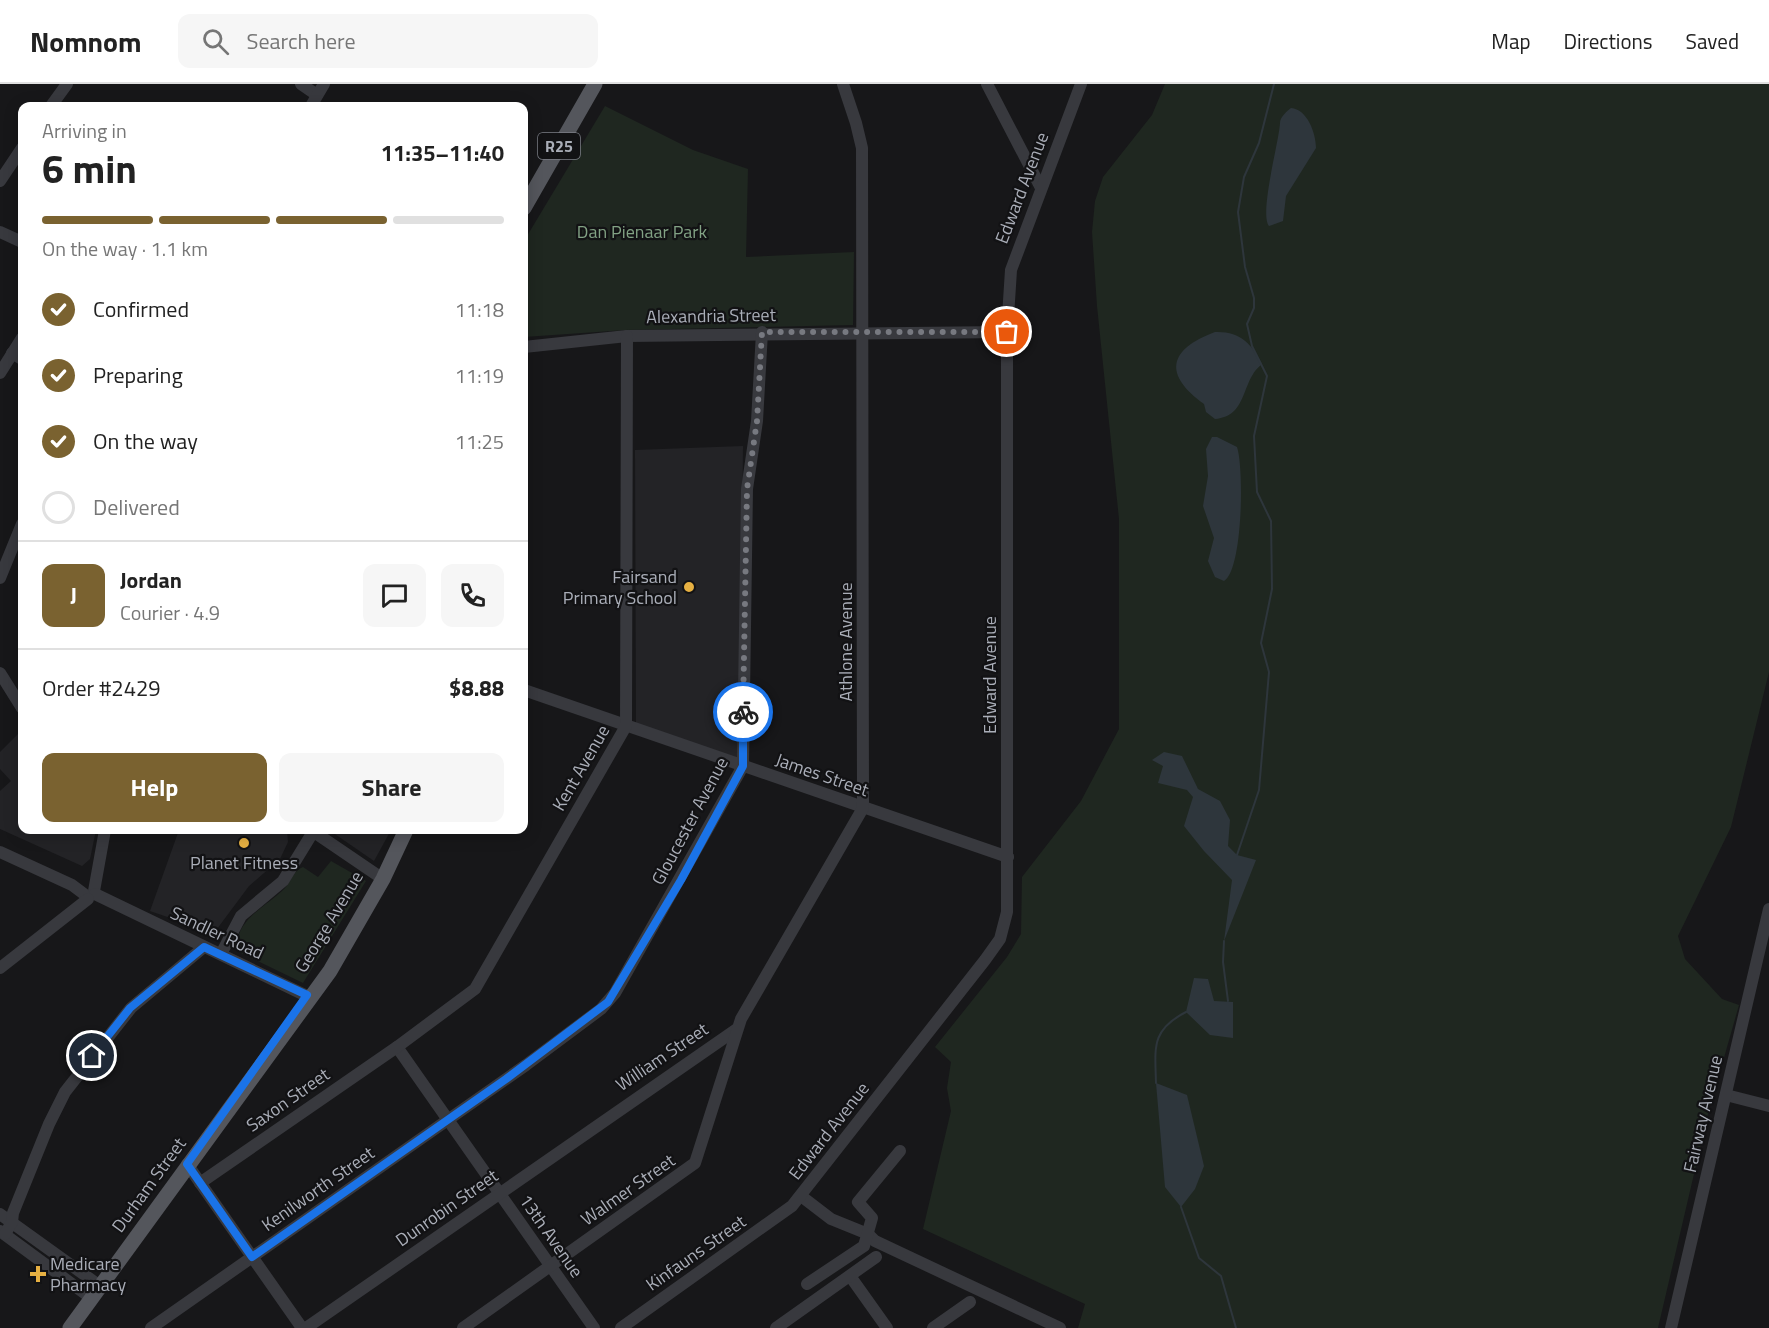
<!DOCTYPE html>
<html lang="en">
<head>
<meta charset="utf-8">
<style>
  body { margin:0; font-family:"Titillium Web",sans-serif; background:#f6f6f6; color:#222; height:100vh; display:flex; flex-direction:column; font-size:22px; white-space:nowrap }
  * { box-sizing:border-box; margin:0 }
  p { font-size:20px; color:#767676 }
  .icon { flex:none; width:33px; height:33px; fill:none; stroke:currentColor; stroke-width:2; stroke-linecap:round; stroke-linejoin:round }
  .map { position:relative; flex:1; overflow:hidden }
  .details { position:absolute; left:18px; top:18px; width:510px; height:732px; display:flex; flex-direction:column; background:#fff; border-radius:12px; box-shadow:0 3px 15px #0003 }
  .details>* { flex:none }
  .pin { position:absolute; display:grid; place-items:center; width:51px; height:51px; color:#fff; margin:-26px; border:3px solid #fff; border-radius:50%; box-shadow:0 2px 6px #0007 }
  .courier { position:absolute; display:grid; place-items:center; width:60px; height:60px; margin:-30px; border:4px solid #1a73e8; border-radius:50%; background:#fff; color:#222; box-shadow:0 2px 8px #0007 }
  .headline em { font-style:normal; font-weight:700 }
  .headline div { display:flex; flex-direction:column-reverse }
  .headline { display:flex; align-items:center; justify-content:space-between; height:102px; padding:0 24px }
  h1 { font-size:39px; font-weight:700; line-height:45px }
  .bar { display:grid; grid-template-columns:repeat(4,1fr); gap:9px 6px; align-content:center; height:72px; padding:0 24px }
  .bar i { height:8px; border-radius:4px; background:#e0e0e0 }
  .bar .active { background:#7a6230 }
  .bar p { grid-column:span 4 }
  .line { display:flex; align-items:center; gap:15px; padding:0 24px; border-top:2px solid #e0e0e0 }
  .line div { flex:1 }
  .round { display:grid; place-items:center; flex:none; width:63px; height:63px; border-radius:12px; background:#f6f6f6 }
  ol { padding:0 24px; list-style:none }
  li { display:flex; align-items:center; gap:18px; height:66px }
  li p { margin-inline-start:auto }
  li .icon { padding:6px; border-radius:50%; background:#7a6230; color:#fff; stroke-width:4 }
  li:last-child { color:#767676 }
  li i { width:33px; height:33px; border:3px solid #e0e0e0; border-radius:50% }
  .button { display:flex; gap:12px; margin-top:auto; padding:12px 24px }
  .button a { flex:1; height:69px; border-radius:12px; background:#7a6230; color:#fff; font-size:24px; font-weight:700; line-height:69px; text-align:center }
  .button a+a { background:#f6f6f6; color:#222 }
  header { display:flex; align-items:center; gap:36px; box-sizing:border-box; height:84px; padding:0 30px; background:#fff; border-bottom:2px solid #e0e0e0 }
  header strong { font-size:28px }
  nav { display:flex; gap:33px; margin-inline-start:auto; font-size:21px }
  .search { width:420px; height:54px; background:#f6f6f6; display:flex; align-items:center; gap:15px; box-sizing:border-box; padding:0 21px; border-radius:12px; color:#767676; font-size:22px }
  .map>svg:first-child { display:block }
</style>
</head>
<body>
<header>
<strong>Nomnom</strong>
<div class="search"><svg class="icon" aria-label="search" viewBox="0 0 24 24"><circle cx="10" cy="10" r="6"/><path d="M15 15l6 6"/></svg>Search here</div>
<nav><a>Map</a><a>Directions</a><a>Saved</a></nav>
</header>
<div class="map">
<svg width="1769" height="1244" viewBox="0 0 1769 1244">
  <rect width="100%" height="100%" fill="#171719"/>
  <g fill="#232326">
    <path d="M 743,362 L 740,675 L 636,640 L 635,366 Z"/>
    <path d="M 22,646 L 22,746 L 96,746 L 90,775 L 82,782 L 0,745 L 0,707 L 11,697 L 0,685 L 0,668 Z"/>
    <path d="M 179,746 L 287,746 L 288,758 L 280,775 L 249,802 L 214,849 L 150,827 Z"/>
    <path d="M 329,746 L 391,746 L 374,777 Z"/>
  </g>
  <g fill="#1f2720">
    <path d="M 1165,0 L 1769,0 L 1769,588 L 1731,743 L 1678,852 L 1685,875 L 1722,915 L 1739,921 L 1708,1030 L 1658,1244 L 1078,1244 L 1085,1220 L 923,1145 L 951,1027 L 947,1004 L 951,978 L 935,963 L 1007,873 L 1021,850 L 1022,793 L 1081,717 L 1119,645 L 1119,435 L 1097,222 L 1092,148 L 1095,117 L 1103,93 L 1152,31 Z"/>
    <path d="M 605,22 L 693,66 L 748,85 L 746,173 L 854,168 L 853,241 L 626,246 L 524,253 L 524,157 Z"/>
    <path d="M 331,777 L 366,797 L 303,899 L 239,868 C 230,838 268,822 285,804 C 291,797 294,786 303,783 L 318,793 Z"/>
  </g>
  <g fill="#2e363c">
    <path d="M 1291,24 C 1307,25 1316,49 1316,64 L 1286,112 L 1283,137 L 1269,142 C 1259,130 1279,58 1280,39 C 1280,33 1287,27 1291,24 Z"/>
    <path d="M 1215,248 C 1240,247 1252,260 1262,280 C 1240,297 1249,332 1215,335 L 1206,328 L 1204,320 C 1164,291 1167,266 1215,248 Z"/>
    <path d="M 1212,353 L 1217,353 L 1237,363 C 1244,383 1243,486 1224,497 L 1215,493 L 1208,477 L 1214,454 L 1203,422 L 1208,392 L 1206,365 Z"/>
    <path d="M 1164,668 L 1182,672 L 1198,705 L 1220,717 L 1230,736 L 1228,762 L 1237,771 L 1256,776 L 1224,857 L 1232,796 L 1204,767 L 1184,742 L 1193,713 L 1187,706 L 1158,699 L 1163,682 L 1152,676 Z"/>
    <path d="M 1194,894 L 1208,895 L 1214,917 L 1233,918 L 1233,954 L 1210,951 L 1186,928 Z"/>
    <path d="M 1156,999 L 1187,1011 L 1204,1082 L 1195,1105 L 1181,1123 L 1165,1103 Z"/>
  </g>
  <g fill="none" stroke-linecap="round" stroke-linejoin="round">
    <g stroke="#2e363c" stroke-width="2">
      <path d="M 1237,771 L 1259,706 L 1269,588 L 1261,559 L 1272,505 L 1271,437 L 1257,408 L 1254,352 L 1267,292 L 1252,262 L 1247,240 L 1254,224 L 1254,214 L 1245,183 L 1238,128 L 1244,93 L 1259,59 L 1274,0"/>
      <path d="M 1224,857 L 1223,878 L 1228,917"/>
      <path d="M 1156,999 C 1155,963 1151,946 1186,928"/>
      <path d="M 1181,1123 L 1199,1174 L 1221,1192 L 1236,1244"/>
    </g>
    <g stroke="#38393e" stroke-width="12">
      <path d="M 301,0 L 317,11"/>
      <path d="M 987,0 L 1041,104"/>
      <path d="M 51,22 L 67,0"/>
      <path d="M 311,22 L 324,0"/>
      <path d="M 0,97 L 22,64"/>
      <path d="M 0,148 L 22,158"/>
      <path d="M 524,263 L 627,252 L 1007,248"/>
      <path d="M 12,269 L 22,275"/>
      <path d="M 0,289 L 22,254"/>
      <path d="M 0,494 L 22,440"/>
      <path d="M 0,589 L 22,624"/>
      <path d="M 524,606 L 1008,773"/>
      <path d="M 311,746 L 383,795"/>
      <path d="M 0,768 L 72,801 L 84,810"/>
      <path d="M 94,807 L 105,746"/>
      <path d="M 95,810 L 311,914"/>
      <path d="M 221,870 L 241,832 L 283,797 L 313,748"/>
      <path d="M 0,884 L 88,815"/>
      <path d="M 397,963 L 594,1244"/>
      <path d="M 1726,1011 L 1769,1022"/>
      <path d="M 187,1080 L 302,1244"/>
      <path d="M 200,1099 L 397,963 L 475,905 L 626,642 L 627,252"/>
      <path d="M 801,1112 L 831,1135 L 868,1150 L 875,1157 L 1060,1244"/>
      <path d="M 0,1130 L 100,1202"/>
      <path d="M 0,1147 L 91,1214"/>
      <path d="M 5,1150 L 12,1138 L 13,1129 L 49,1040 L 65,1008 L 131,924 L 204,863"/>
      <path d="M 850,1192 L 887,1244"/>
      <path d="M 807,1200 L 864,1162 L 872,1134 L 858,1118 L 900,1067"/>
      <path d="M 151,1244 L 526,981 L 601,925 L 615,909 L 743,682 L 747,405 L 757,337 L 762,248"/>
      <path d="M 306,1244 L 737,945"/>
      <path d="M 463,1244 L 695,1079 L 741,935 L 863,724 L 862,64 L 856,39 L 843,0"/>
      <path d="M 621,1244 L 792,1122 L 985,876 L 1000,855 L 1007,828 L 1007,248 L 1011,186 L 1081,0"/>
      <path d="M 776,1244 L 876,1173"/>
      <path d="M 933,1244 L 970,1218"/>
      <path d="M 1671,1244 L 1769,825"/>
    </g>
    <g stroke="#54565c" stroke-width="15">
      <path d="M 524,124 L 595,0"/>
      <path d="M 70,1244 L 330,887 L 383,795 L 406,746"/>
    </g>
  </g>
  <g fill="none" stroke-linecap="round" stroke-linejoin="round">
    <path stroke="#777980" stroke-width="6" stroke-dasharray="0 10.8" d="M 743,628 L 747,405 L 757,337 L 762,248 L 1007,248"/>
    <path stroke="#1a73e8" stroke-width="8" d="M 92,972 L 130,924 L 204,863 L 307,911 L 187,1080 L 252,1173 L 506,995 L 608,918 L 681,796 L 743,682 L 743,628"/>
  </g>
  <g fill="#e6b042" stroke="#121214" stroke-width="2">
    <circle cx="689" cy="503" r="6"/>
    <circle cx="244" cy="759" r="6"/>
    <path d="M35 1181h6v6h6v6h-6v6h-6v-6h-6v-6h6z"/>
  </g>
  <g text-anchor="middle" stroke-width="4.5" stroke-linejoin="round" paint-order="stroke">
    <rect fill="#121214" stroke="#7c7f87" stroke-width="1.5" x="538" y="49" width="42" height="26" rx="4.5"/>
    <g font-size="16" font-weight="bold" fill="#aaaeb8">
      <text x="559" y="68">R25</text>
    </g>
    <g font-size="18" fill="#aaaeb8" stroke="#121214">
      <text transform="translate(1022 104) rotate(-69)" y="6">Edward Avenue</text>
      <text transform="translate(711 232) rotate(-1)" y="6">Alexandria Street</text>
      <text transform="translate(846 558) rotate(-90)" y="6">Athlone Avenue</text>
      <text transform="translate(990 591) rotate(-90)" y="6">Edward Avenue</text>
      <text transform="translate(581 684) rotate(-60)" y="6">Kent Avenue</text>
      <text transform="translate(822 691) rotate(19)" y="6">James Street</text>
      <text transform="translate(690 737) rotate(-62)" y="6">Gloucester Avenue</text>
      <text transform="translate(329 838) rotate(-59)" y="6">George Avenue</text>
      <text transform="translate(217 849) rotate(25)" y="6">Sandler Road</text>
      <text transform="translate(662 973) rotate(-34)" y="6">William Street</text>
      <text transform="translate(288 1016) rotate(-35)" y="6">Saxon Street</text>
      <text transform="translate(1703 1030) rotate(-77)" y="6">Fairway Avenue</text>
      <text transform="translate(829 1047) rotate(-52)" y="6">Edward Avenue</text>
      <text transform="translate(149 1101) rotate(-54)" y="6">Durham Street</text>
      <text transform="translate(318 1105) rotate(-35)" y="6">Kenilworth Street</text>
      <text transform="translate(628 1106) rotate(-35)" y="6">Walmer Street</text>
      <text transform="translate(447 1124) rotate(-35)" y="6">Dunrobin Street</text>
      <text transform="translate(551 1152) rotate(55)" y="6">13th Avenue</text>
      <text transform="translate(696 1169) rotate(-35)" y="6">Kinfauns Street</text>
    </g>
    <g font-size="18" fill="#82a284" stroke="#121214">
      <text x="642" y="154">Dan Pienaar Park</text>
    </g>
    <g font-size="18" fill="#aaaeb8" stroke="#121214" text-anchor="end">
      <text x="677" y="499">Fairsand<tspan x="677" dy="21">Primary School</tspan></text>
      <text x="244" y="785" text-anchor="middle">Planet Fitness</text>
      <text x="50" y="1186" text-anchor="start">Medicare<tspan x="50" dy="21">Pharmacy</tspan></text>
    </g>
  </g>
</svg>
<div class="pin" style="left:1007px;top:248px;background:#ea580c"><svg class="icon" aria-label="bag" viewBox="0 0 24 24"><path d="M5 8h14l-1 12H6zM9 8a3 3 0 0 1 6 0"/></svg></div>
<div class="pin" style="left:92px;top:972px;background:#1f2937"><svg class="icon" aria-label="home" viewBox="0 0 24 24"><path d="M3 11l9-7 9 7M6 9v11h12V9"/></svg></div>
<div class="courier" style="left:743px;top:628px"><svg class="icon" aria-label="bike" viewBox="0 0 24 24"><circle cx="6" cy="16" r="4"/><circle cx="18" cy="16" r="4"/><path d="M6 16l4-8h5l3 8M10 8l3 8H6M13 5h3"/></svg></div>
<section class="details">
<div class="headline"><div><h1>6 min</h1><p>Arriving in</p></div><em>11:35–11:40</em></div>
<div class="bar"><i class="active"></i><i class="active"></i><i class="active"></i><i></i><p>On the way · 1.1 km</p></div>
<ol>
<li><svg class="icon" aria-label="check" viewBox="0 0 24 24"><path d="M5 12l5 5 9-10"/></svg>Confirmed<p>11:18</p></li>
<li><svg class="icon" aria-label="check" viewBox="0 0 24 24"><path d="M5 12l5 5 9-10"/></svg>Preparing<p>11:19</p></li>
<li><svg class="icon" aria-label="check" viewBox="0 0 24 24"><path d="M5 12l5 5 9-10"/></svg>On the way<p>11:25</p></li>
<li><i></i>Delivered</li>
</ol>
<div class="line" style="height:108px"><b class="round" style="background:#7a6230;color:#fff">J</b><div><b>Jordan</b><p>Courier · 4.9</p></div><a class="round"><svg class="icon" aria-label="chat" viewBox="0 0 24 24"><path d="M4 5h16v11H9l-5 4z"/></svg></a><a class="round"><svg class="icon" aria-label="phone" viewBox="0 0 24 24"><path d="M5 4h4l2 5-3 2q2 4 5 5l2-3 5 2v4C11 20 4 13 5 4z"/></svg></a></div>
<div class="line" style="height:78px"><div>Order #2429</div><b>$8.88</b></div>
<div class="button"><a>Help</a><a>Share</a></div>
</section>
</div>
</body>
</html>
